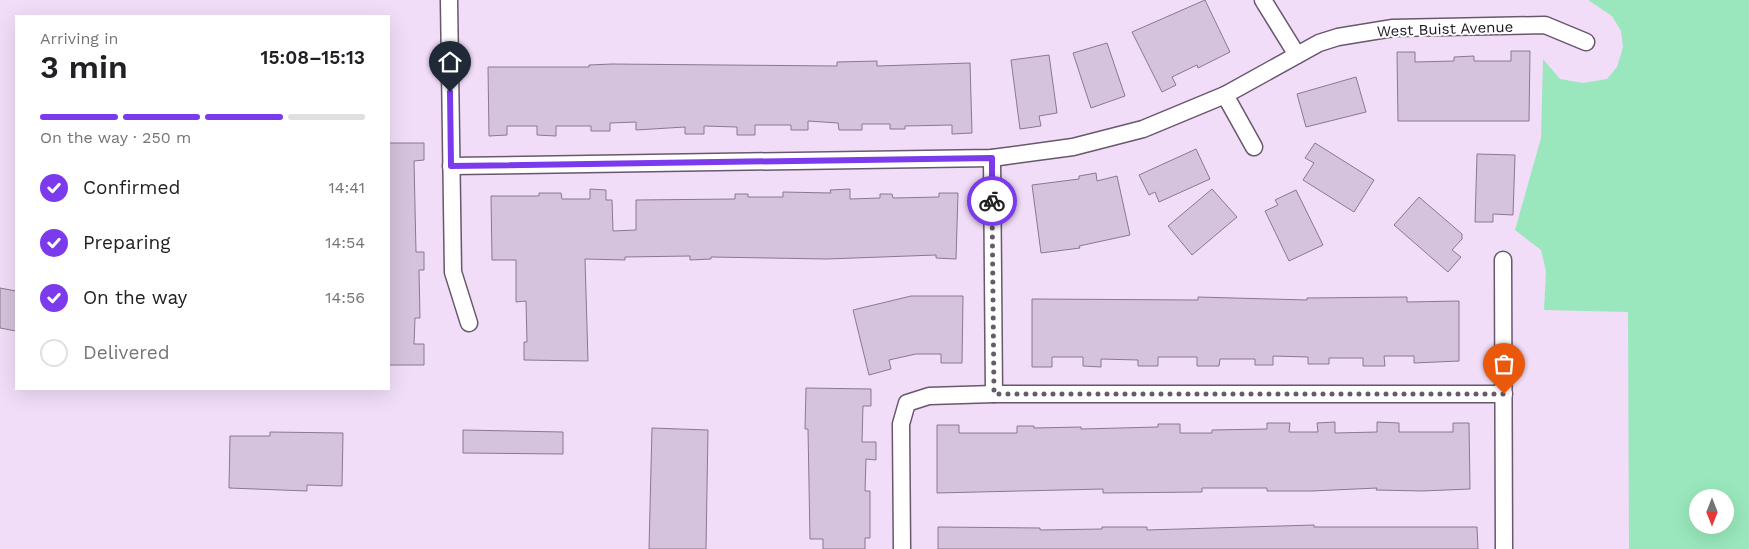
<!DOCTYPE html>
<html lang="en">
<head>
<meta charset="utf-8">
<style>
  body { margin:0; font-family:"Work Sans",sans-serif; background:#f2f2f2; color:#202124; height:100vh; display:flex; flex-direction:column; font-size:19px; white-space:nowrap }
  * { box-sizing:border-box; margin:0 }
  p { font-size:16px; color:#757577 }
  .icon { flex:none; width:28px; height:28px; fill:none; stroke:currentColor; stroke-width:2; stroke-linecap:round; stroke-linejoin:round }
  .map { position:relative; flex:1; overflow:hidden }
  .panel { position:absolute; left:15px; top:15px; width:375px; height:375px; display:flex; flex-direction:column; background:#fff; border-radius:0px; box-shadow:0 5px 20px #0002 }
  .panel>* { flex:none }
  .needle { width:32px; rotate:180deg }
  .tools { position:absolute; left:1689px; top:489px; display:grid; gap:10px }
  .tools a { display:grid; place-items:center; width:45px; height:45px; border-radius:50%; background:#fff; box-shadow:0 5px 20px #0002; font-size:25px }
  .pin { position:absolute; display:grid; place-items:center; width:42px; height:42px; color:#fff; margin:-51px -21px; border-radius:50% 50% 50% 0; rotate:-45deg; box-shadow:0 0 5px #0007 }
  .pin .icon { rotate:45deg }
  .courier { position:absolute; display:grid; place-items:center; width:50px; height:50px; margin:-25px; border:4px solid #7c3aed; border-radius:50%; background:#fff; color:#222; box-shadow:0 1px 6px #0007 }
  .overview em { font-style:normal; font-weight:600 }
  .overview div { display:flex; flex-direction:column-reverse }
  .overview { display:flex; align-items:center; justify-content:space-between; height:85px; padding:0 25px }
  h1 { font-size:32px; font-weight:600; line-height:38px }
  .bar { display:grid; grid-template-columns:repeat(4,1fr); gap:8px 5px; align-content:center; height:60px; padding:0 25px }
  .bar i { height:6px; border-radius:4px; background:#e0e0e0 }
  .bar .active { background:#7c3aed }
  .bar p { grid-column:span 4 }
  ol { padding:0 25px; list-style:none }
  li { display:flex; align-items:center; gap:15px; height:55px }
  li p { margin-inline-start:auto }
  li .icon { padding:5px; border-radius:50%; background:#7c3aed; color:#fff; stroke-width:4 }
  li:last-child { color:#757577 }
  li i { width:28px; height:28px; border:2px solid #e0e0e0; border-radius:50% }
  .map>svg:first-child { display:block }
</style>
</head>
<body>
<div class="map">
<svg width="1749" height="549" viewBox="0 0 1749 549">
  <rect width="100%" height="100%" fill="#f1ddf8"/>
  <path fill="#9ae7bd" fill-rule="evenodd" d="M 1588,0 L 1749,0 L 1749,549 L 1629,549 L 1628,312 L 1544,310 L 1546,271 L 1541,250 L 1515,230 L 1541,138 L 1543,59 L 1560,79 L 1583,83 L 1607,79 L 1617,67 L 1623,47 L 1621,31 L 1612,16 ZM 1698,498 L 1725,498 L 1725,525 L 1698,525 Z"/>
  <g fill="#d5c2dc" stroke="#8a7890">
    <path d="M 1205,0 L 1230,52 L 1198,68 L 1197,65 L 1172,77 L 1176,85 L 1162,92 L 1132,32 Z"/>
    <path d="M 1107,43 L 1125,96 L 1091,108 L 1073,53 Z"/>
    <path d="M 1511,51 L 1530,51 L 1529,121 L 1398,121 L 1397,52 L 1415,52 L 1415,62 L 1454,61 L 1454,57 L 1474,56 L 1474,61 L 1511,61 Z"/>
    <path d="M 1049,55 L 1057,113 L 1039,116 L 1041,126 L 1020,129 L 1011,60 Z"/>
    <path d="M 877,61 L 877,66 L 970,63 L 972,133 L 952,134 L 952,125 L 905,126 L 905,129 L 890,129 L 890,124 L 862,124 L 862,130 L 839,130 L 838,123 L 808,121 L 808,130 L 791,130 L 791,125 L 755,125 L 755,135 L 737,135 L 737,127 L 704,126 L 704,134 L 685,134 L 685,127 L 636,130 L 636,122 L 610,123 L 610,131 L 591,131 L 591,126 L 556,126 L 556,136 L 537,135 L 537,126 L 507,126 L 507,135 L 489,136 L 488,67 L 589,67 L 589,65 L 612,64 L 837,66 L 837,62 Z"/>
    <path d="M 1356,77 L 1366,112 L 1306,127 L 1297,94 Z"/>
    <path d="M 389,143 L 424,143 L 424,160 L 414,161 L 416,252 L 424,252 L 424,270 L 419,270 L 420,318 L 415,318 L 414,344 L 424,344 L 424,365 L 389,365 Z"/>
    <path d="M 1315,143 L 1374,180 L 1354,212 L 1303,180 L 1314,163 L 1305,158 Z"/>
    <path d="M 1196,149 L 1210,179 L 1159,202 L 1155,192 L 1149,195 L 1139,175 Z"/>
    <path d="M 1477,154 L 1515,155 L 1513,215 L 1493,214 L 1493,222 L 1475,222 Z"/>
    <path d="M 1096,173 L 1097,181 L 1117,176 L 1130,235 L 1079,246 L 1080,248 L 1041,253 L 1032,185 L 1079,179 L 1079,176 Z"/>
    <path d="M 590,189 L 606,190 L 606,200 L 612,200 L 613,231 L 636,230 L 636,200 L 735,199 L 735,194 L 748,194 L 748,197 L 783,197 L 783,192 L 831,193 L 830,190 L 850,189 L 850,199 L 880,198 L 880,194 L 892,194 L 893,198 L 939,197 L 939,193 L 958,193 L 956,259 L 936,258 L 936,255 L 827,259 L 711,257 L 711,259 L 690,260 L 690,256 L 625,257 L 625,260 L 585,259 L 588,361 L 524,360 L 524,342 L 527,342 L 526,301 L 516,302 L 516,260 L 492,260 L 491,196 L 539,196 L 539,193 L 561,193 L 562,199 L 590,199 Z"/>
    <path d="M 1212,189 L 1237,217 L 1192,255 L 1168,226 Z"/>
    <path d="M 1296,190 L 1323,245 L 1289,261 L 1265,211 L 1278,205 L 1275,200 Z"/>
    <path d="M 1419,197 L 1462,234 L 1462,239 L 1452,250 L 1461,257 L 1448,272 L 1394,225 Z"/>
    <path d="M 0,288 L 16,291 L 16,331 L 0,328 Z"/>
    <path d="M 911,296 L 963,296 L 962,363 L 941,363 L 941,354 L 916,354 L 889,360 L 891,369 L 869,375 L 853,310 Z"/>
    <path d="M 1198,297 L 1307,300 L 1307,298 L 1407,297 L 1407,302 L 1459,301 L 1459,361 L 1414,363 L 1414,356 L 1384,356 L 1385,366 L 1363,366 L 1363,358 L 1329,358 L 1329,364 L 1308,364 L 1308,357 L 1273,356 L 1273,365 L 1255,365 L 1255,359 L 1220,359 L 1219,366 L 1197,366 L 1197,357 L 1158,357 L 1158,366 L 1138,366 L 1138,360 L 1101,359 L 1101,367 L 1083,366 L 1083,357 L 1052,357 L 1052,367 L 1032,367 L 1032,299 L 1198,300 Z"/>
    <path d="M 806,388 L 871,389 L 871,406 L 863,406 L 862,442 L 876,442 L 876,460 L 866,459 L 865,491 L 870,491 L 870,538 L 865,538 L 865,549 L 823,549 L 823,539 L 810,539 L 808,429 L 805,429 Z"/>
    <path d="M 1335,422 L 1335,433 L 1377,432 L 1377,422 L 1399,423 L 1399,432 L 1453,432 L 1453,423 L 1469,423 L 1470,489 L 1422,491 L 1376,490 L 1377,488 L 1312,491 L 1267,491 L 1267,488 L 1202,488 L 1202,492 L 1103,493 L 1103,489 L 937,493 L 937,425 L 959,425 L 959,433 L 1017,433 L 1017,426 L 1034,426 L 1034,428 L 1081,427 L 1081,429 L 1158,427 L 1158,424 L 1180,424 L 1180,433 L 1212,433 L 1212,430 L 1267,429 L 1267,423 L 1290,423 L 1289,432 L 1318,432 L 1317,423 Z"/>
    <path d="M 652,428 L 708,430 L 706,549 L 649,549 Z"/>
    <path d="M 463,430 L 563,432 L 563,454 L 463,453 Z"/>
    <path d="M 270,432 L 343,433 L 342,486 L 307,485 L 307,491 L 229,488 L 230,436 L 270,436 Z"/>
    <path d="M 1314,525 L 1314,527 L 1477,527 L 1478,549 L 938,549 L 938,527 L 1040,528 L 1040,530 L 1102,529 L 1102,527 L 1147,527 L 1147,530 Z"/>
  </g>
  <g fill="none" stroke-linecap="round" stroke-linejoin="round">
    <defs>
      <g id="street">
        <path d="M 449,0 L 453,272 L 469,323"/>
        <path d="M 1263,0 L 1297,55"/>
        <path d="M 1225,95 L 1254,147"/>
        <path d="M 992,158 L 994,394"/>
        <path d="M 451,166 L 992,158 L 1073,147 L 1143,129 L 1225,95 L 1319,43 L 1338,37 L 1393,28 L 1545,25 L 1586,42"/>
        <path d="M 1503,260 L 1504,549"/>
        <path d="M 902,549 L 901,424 L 907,403 L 929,396 L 994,394 L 1504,394"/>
      </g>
    </defs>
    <use href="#street" stroke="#68576d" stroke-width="19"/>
    <use href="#street" stroke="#fff" stroke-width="16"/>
  </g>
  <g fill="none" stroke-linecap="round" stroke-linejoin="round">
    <path stroke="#665b6a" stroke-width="5" stroke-dasharray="0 9" d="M 992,201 L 994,394 L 1504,394"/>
    <path stroke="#7c3aed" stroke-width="6" d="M 450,92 L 451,166 L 992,158 L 992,201"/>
  </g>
  <g text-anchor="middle" stroke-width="4" stroke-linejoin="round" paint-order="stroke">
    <g font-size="15" fill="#1b151e" stroke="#fff">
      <text transform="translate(1445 29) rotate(-2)" y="5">West Buist Avenue</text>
    </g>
  </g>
</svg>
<div class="tools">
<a><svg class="needle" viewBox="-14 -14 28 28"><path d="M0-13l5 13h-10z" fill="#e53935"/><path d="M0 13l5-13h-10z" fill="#757577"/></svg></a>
</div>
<div class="pin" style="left:1504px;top:394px;background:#ea580c"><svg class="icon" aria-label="bag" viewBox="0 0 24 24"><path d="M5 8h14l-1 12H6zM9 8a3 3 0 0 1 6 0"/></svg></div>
<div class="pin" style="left:450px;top:92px;background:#1f2937"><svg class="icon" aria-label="home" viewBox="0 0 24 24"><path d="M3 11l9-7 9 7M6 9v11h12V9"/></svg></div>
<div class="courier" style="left:992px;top:201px"><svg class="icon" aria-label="bike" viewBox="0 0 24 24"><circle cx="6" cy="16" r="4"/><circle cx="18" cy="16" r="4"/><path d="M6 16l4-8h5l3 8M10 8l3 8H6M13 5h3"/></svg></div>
<section class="panel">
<div class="overview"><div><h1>3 min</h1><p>Arriving in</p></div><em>15:08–15:13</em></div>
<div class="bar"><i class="active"></i><i class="active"></i><i class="active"></i><i></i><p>On the way · 250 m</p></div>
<ol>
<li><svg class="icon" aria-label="check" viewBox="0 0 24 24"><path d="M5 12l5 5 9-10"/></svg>Confirmed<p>14:41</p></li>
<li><svg class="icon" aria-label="check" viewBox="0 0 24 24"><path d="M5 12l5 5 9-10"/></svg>Preparing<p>14:54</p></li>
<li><svg class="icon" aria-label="check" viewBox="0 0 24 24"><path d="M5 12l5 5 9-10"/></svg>On the way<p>14:56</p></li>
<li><i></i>Delivered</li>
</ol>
</section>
</div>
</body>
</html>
